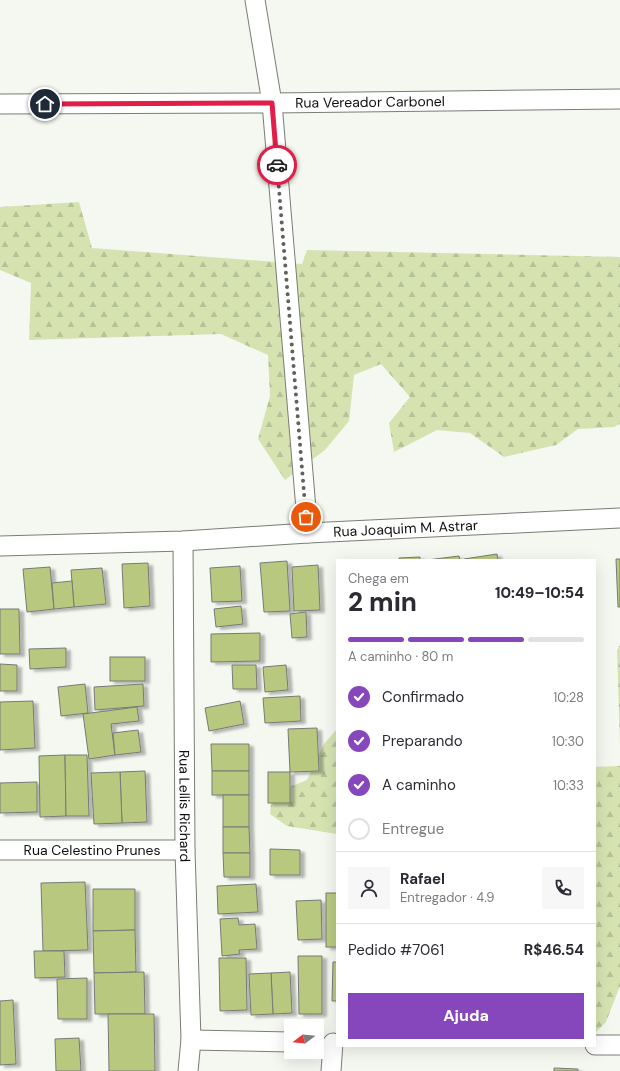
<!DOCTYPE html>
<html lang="pt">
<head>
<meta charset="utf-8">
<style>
  body { margin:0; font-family:"DM Sans",sans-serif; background:#f7f7f7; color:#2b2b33; height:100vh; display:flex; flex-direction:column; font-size:15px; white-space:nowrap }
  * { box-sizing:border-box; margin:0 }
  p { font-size:13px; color:#7c7c81 }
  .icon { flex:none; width:22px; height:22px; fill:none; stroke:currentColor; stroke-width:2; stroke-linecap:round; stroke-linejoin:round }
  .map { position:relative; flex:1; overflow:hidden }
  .side { position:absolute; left:336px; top:559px; width:260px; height:488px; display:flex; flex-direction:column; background:#fff; border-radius:0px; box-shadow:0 4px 16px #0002 }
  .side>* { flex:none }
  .needle { width:26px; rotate:254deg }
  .tools { position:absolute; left:284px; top:1019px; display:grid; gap:8px }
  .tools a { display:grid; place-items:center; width:40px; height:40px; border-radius:0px; background:#fff; box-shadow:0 4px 16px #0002; font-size:20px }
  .pin { position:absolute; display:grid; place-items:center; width:34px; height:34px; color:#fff; margin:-17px; border:2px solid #fff; border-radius:50%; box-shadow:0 1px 4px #0007 }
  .courier { position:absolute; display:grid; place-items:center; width:40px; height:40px; margin:-20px; border:3px solid #e11d48; border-radius:50%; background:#fff; color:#222; box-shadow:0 1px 5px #0007 }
  .overview em { font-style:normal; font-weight:800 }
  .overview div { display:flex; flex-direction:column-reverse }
  .overview { display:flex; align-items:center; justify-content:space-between; height:68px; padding:0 12px }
  h1 { font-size:26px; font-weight:800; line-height:30px }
  .bar { display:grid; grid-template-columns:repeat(4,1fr); gap:6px 4px; align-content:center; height:48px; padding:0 12px }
  .bar i { height:5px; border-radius:3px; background:#e1e1e2 }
  .bar .selected { background:#8647bd }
  .bar p { grid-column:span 4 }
  .line { display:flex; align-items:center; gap:10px; padding:0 12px; border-top:1px solid #e1e1e2 }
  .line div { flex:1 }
  .round { display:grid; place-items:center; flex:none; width:42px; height:42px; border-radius:0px; background:#f7f7f7 }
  ol { padding:0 12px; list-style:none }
  li { display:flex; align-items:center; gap:12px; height:44px }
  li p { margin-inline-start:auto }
  li .icon { padding:4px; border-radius:50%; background:#8647bd; color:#fff; stroke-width:4 }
  li:last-child { color:#7c7c81 }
  li i { width:22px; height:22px; border:2px solid #e1e1e2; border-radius:50% }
  .primary-button { display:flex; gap:8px; margin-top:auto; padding:8px 12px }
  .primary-button a { flex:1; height:46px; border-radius:0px; background:#8647bd; color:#fff; font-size:16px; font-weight:800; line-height:46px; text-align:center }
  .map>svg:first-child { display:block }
</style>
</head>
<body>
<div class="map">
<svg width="620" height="1071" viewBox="0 0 620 1071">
  <defs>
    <pattern id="forest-firs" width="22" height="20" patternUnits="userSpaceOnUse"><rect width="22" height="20" fill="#d6e3b1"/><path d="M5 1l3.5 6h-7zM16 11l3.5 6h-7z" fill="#b6c297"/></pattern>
    <filter id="shadow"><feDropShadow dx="4.5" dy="2.5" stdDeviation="1" flood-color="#0004"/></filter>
  </defs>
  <rect width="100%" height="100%" fill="#f5f7f1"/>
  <g fill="url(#forest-firs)">
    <path d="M 79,202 L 92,248 L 302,264 L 307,250 L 620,257 L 620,424 L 614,427 L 578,429 L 556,445 L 504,457 L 470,433 L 437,430 L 394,452 L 389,423 L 410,397 L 381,364 L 354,375 L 349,421 L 325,450 L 285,480 L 258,439 L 270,396 L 268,355 L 221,334 L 29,340 L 31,283 L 0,270 L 0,207 Z"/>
    <path d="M 620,645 L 620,746 L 617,650 Z"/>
    <path d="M 337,729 L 337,834 L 287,826 L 270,814 L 272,794 L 307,780 L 324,744 Z"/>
    <path d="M 620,766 L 620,986 L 606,1022 L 595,1033 L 595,767 Z"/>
  </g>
  <g fill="#b8c97f" stroke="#787a75" filter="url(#shadow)">
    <path d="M 497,554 L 498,560 L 464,560 L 464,559 Z"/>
    <path d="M 459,556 L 460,560 L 427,560 Z"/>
    <path d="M 420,557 L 420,560 L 399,560 L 399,558 Z"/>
    <path d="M 616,559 L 620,559 L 620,607 L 618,607 Z"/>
    <path d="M 287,561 L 290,611 L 264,612 L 260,563 Z"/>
    <path d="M 148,563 L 150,606 L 124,608 L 122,564 Z"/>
    <path d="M 318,565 L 320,610 L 294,611 L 292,567 Z"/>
    <path d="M 240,566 L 242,601 L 212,602 L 210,568 Z"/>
    <path d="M 50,567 L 54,609 L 27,612 L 23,569 Z"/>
    <path d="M 102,568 L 106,604 L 74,607 L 71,570 Z"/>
    <path d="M 72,581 L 74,607 L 54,609 L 52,583 Z"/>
    <path d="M 241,606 L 243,624 L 216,627 L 214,609 Z"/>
    <path d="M 0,609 L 19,609 L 20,654 L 0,654 Z"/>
    <path d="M 306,612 L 307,637 L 292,638 L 290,614 Z"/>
    <path d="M 260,633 L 260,661 L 211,662 L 211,634 Z"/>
    <path d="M 66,648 L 66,667 L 30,669 L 29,649 Z"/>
    <rect x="110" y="657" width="35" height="24"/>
    <path d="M 0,664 L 17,665 L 17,691 L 0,691 Z"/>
    <path d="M 232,665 L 256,665 L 257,689 L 233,689 Z"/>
    <path d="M 286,665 L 288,690 L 265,692 L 263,667 Z"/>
    <path d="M 85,684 L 88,713 L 61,716 L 58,687 Z"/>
    <path d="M 143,684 L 144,706 L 95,710 L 94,687 Z"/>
    <path d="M 300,696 L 301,721 L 265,723 L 263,698 Z"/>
    <path d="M 33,701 L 35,748 L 0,750 L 0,702 Z"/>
    <path d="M 240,701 L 244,724 L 209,731 L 205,708 Z"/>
    <path d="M 137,707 L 139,721 L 111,724 L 115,755 L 89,759 L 83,714 Z"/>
    <path d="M 317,728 L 319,771 L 290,772 L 288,729 Z"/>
    <path d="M 138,730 L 141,752 L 115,755 L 113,733 Z"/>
    <path d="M 211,744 L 249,744 L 249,771 L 212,771 Z"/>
    <path d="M 65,755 L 66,816 L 40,817 L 39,756 Z"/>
    <path d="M 65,755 L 87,755 L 89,816 L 66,816 Z"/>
    <path d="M 145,771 L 147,822 L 122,823 L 120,772 Z"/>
    <rect x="212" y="771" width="37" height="24"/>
    <path d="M 120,772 L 122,823 L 94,824 L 91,773 Z"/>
    <rect x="268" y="772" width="22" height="31"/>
    <path d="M 37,782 L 37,812 L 0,813 L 0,783 Z"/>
    <rect x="223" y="795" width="26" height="32"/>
    <path d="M 223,827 L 249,827 L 250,853 L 223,853 Z"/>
    <path d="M 270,849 L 300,850 L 300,875 L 270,875 Z"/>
    <path d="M 223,853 L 250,853 L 250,877 L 224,877 Z"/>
    <path d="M 85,882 L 88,950 L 43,951 L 41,883 Z"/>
    <path d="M 256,884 L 258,912 L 218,914 L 217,886 Z"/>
    <path d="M 93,889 L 135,889 L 135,930 L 93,931 Z"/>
    <rect x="326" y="893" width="11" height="54"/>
    <path d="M 321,900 L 322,939 L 298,940 L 296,901 Z"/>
    <path d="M 238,918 L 239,925 L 255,924 L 257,949 L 239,950 L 240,954 L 222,956 L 220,919 Z"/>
    <path d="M 135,930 L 136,972 L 94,973 L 93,931 Z"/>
    <path d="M 34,951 L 64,951 L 65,977 L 35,978 Z"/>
    <path d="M 298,956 L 322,956 L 322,1014 L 299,1014 Z"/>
    <path d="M 219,958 L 246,958 L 247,1010 L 220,1011 Z"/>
    <path d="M 333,962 L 337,962 L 337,1001 L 332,1001 Z"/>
    <path d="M 144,972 L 145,1014 L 95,1014 L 94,973 Z"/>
    <path d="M 290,972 L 292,1013 L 273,1014 L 271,973 Z"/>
    <path d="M 271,973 L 273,1014 L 251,1015 L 249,974 Z"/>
    <path d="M 87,978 L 87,1019 L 58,1019 L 57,979 Z"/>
    <path d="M 13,1000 L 16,1064 L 0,1065 L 0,1001 Z"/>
    <path d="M 108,1014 L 154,1014 L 155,1071 L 109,1071 Z"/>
    <path d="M 79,1038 L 81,1071 L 56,1071 L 55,1039 Z"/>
    <path d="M 554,1068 L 578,1069 L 578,1071 L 554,1071 Z"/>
  </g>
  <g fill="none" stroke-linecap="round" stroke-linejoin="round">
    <defs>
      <g id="street">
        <path d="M 255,0 L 272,103 L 308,533"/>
        <path id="s1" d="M 0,104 L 272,103 L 620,99"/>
        <path id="s2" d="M 183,541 L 185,850 L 191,1040 L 188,1071"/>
        <path id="s3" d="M 0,546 L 183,541 L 308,533 L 620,518"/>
        <path id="s4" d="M 0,850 L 185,850"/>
        <path d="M 191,1040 L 291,1042"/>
        <path d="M 595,1045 L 620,1045"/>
        <path d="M 331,1071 L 333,1043"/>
      </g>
    </defs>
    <use href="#street" stroke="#7a7c76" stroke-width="21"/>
    <use href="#street" stroke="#fff" stroke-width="19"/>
  </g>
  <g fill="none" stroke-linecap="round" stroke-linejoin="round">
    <path stroke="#60615d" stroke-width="4" stroke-dasharray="0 7.2" d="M 277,165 L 306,517"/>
    <path stroke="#e11d48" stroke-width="5" d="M 45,104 L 272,103 L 277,165"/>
  </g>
  <g text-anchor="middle" stroke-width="3" stroke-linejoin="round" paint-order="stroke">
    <g font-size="14" fill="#0f100e" stroke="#f5f7f1">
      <text dy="5" stroke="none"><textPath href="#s1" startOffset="370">Rua Vereador Carbonel</textPath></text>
      <text dy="5" stroke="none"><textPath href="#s3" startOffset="406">Rua Joaquim M. Astrar</textPath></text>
      <text dy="5" stroke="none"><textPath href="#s2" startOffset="265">Rua Lellis Richard</textPath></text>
      <text dy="5" stroke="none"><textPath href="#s4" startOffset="92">Rua Celestino Prunes</textPath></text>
    </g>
  </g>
</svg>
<div class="tools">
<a><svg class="needle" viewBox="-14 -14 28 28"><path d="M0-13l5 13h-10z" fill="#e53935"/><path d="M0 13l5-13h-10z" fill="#7c7c81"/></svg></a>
</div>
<div class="pin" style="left:306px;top:517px;background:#ea580c"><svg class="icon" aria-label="bag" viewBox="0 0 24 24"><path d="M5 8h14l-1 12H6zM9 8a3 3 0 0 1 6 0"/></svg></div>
<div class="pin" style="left:45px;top:104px;background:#1f2937"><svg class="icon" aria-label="home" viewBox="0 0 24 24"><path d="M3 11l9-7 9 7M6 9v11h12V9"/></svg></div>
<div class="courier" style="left:277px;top:165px"><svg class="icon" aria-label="car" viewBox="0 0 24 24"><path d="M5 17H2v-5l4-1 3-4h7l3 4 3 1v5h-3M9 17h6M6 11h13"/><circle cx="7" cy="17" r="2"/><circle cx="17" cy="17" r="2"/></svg></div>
<section class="side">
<div class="overview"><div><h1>2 min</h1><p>Chega em</p></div><em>10:49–10:54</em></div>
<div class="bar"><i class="selected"></i><i class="selected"></i><i class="selected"></i><i></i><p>A caminho · 80 m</p></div>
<ol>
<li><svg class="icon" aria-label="check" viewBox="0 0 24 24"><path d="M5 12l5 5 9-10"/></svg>Confirmado<p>10:28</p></li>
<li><svg class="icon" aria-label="check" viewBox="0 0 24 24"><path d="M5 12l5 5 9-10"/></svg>Preparando<p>10:30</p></li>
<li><svg class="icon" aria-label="check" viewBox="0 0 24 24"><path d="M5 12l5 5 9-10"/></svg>A caminho<p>10:33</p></li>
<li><i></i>Entregue</li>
</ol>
<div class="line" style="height:72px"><a class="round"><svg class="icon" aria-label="person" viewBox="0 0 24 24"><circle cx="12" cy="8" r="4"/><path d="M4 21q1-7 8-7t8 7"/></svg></a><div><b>Rafael</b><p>Entregador · 4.9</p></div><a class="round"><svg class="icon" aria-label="phone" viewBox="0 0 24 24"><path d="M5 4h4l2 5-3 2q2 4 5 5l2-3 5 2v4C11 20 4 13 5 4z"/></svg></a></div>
<div class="line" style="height:52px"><div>Pedido #7061</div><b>R$46.54</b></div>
<div class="primary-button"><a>Ajuda</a></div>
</section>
</div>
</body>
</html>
